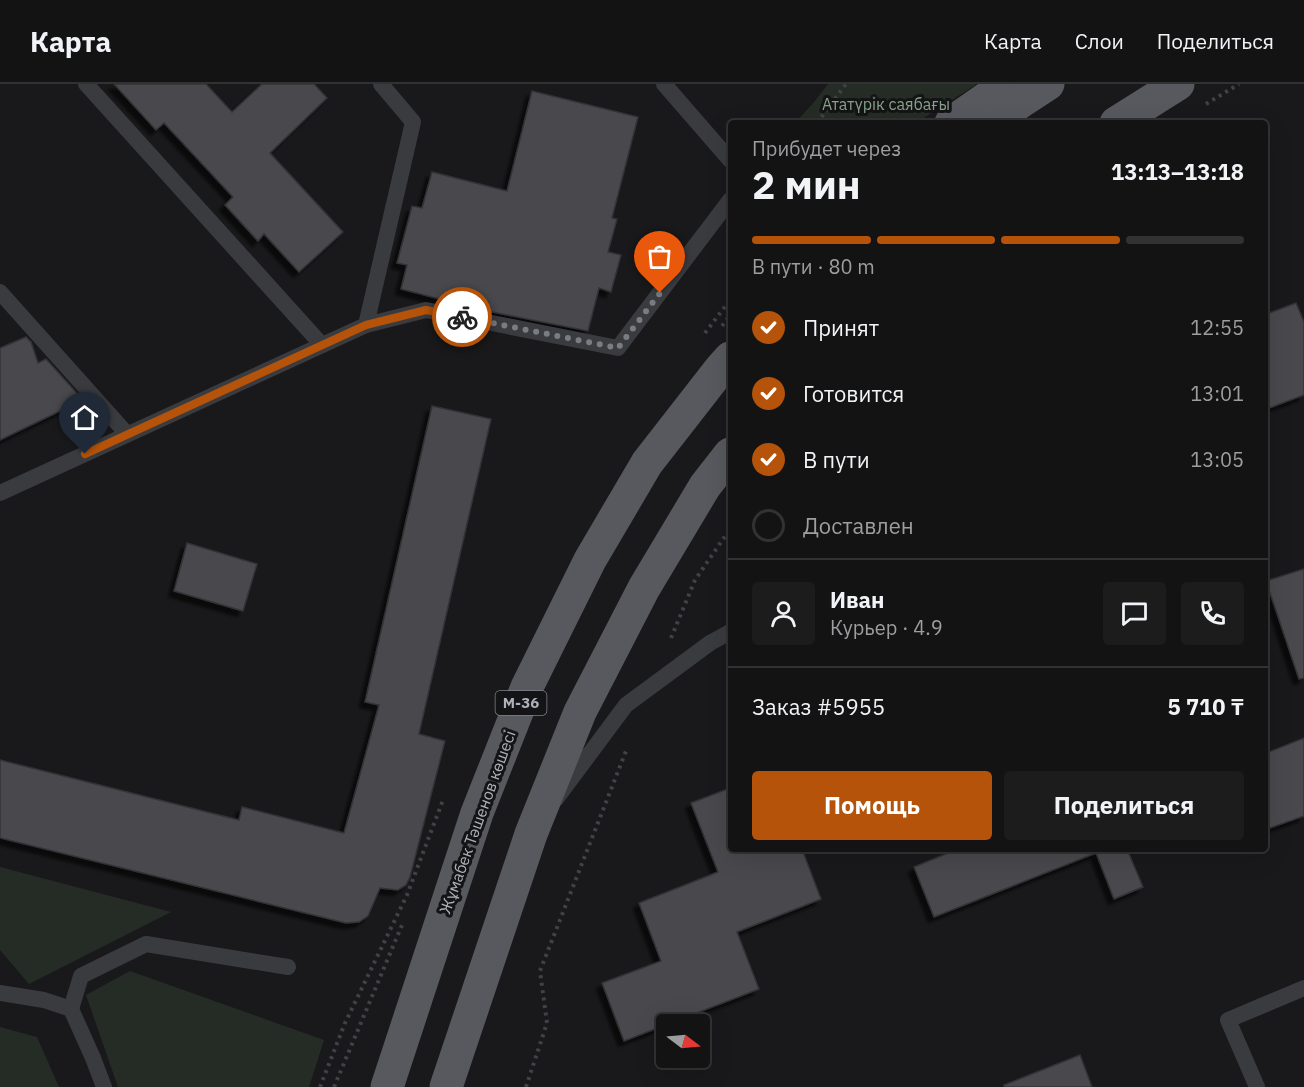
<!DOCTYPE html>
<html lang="ru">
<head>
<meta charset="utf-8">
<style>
  body { margin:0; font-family:"IBM Plex Sans",sans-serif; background:#1c1c1d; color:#f1f3f6; height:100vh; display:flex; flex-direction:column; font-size:22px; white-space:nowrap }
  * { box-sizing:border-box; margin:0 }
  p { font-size:20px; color:#9d9ea0 }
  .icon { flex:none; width:33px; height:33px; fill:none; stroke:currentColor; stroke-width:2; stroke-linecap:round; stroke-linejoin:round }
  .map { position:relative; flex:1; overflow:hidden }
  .side { position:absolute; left:728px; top:36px; width:540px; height:732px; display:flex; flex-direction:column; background:#131314; border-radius:6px; box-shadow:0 6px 24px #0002,0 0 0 2px #323234 }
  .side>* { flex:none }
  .needle { width:39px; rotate:106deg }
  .buttons { position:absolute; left:656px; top:930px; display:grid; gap:12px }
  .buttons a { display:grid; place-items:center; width:54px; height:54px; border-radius:6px; background:#131314; box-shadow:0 6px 24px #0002,0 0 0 2px #323234; font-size:30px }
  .pin { position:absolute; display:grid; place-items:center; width:51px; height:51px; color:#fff; margin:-62px -26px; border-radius:50% 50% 50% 0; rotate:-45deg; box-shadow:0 0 6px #0007 }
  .pin .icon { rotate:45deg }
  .courier { position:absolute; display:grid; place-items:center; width:60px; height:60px; margin:-30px; border:4px solid #b45309; border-radius:50%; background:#fff; color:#222; box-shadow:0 2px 8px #0007 }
  .overview em { font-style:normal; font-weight:800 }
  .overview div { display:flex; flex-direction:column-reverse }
  .overview { display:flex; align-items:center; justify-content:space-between; height:102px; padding:0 24px }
  h1 { font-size:39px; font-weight:800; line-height:45px }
  .bar { display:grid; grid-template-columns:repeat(4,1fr); gap:9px 6px; align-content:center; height:72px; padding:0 24px }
  .bar i { height:8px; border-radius:4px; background:#323234 }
  .bar .active { background:#b45309 }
  .bar p { grid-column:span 4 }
  .line { display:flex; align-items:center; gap:15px; padding:0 24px; border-top:2px solid #323234 }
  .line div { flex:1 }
  .round { display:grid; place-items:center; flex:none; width:63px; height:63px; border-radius:6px; background:#1c1c1d }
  ol { padding:0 24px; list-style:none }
  li { display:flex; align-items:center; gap:18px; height:66px }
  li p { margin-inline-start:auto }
  li .icon { padding:6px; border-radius:50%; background:#b45309; color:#fff; stroke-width:4 }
  li:last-child { color:#9d9ea0 }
  li i { width:33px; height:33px; border:3px solid #323234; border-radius:50% }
  .primary-button { display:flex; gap:12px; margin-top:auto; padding:12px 24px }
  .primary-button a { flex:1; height:69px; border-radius:6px; background:#b45309; color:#fff; font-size:24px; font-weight:800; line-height:69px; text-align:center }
  .primary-button a+a { background:#1c1c1d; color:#f1f3f6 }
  header { display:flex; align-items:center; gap:36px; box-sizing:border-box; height:84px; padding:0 30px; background:#131314; border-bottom:2px solid #323234 }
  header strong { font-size:28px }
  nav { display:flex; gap:33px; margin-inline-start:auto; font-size:21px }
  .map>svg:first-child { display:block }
</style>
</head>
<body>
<header>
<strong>Карта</strong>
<nav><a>Карта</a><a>Слои</a><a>Поделиться</a></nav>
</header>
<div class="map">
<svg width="1304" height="1003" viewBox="0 0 1304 1003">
  <defs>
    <filter id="shadow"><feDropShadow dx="-5.5" dy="5.5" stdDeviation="1.5" flood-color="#0009"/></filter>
  </defs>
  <rect width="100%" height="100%" fill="#19191b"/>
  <g fill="#252c26">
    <path d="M 828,0 L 977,0 L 916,39 L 795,39 L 815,17 Z"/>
    <path d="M 0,783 L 171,828 L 29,900 L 0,866 Z"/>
    <path d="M 130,887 L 324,956 L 309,1003 L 118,1003 L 86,911 Z"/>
    <path d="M 0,943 L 37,953 L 59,1003 L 0,1003 Z"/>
  </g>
  <g fill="#48494d" stroke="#333337" stroke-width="1.5" filter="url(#shadow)">
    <path d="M 114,0 L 206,0 L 232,28 L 262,0 L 314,0 L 327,14 L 270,69 L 343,148 L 299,188 L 264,150 L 258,157 L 225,121 L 233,113 L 164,39 L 156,46 Z"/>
    <path d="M 532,7 L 638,33 L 612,134 L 617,135 L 608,168 L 621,171 L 611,208 L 599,204 L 588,247 L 482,226 L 401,205 L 407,181 L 397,179 L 412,122 L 422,124 L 432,88 L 507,107 Z"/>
    <path d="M 1296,219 L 1304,238 L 1304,311 L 1264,326 L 1264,231 Z"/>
    <path d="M 26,253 L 31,258 L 38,279 L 46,275 L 83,316 L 0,356 L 0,264 Z"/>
    <path d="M 432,322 L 491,335 L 419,650 L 445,657 L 410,793 L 406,801 L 398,806 L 380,804 L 368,832 L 359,838 L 346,839 L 0,754 L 0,676 L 239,736 L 242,723 L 344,749 L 379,621 L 365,618 Z"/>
    <path d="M 187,459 L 257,480 L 243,527 L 174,507 Z"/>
    <path d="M 1304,485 L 1304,594 L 1299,595 L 1266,497 Z"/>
    <path d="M 1304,654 L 1304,732 L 1264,746 L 1264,670 Z"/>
    <path d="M 730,704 L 730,765 L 802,765 L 821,815 L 737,848 L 759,905 L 624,957 L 602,899 L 661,877 L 639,819 L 718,788 L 691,719 Z"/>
    <path d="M 958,765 L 1127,765 L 1143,803 L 1114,815 L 1096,769 L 934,833 L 914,783 Z"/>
    <path d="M 1080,971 L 1092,1003 L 1004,1003 L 1004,1001 Z"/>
  </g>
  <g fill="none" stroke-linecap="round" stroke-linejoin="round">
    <g stroke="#404246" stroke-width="4" stroke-dasharray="3 4.5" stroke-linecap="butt">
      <path d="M 1206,20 L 1239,0"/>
      <path d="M 817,39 L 846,0"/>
      <path d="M 722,242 L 730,231"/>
      <path d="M 705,249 L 730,216"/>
      <path d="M 671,554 L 695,496 L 730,445"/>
      <path d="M 320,1003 L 345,939 L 407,811 L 443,716"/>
      <path d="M 334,1003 L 402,841"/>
      <path d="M 526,1003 L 547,939 L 540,887 L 626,667"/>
    </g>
    <g stroke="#3a3b3f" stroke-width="16">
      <path d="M 86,0 L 322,261"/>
      <path d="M 664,0 L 730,76"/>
      <path d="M 0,208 L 127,350"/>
      <path d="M 366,241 L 413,38 L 381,0"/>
      <path d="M 0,409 L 366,241 L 426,226 L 618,264 L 730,116"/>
      <path d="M 556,715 L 626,621 L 710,559 L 730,548"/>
      <path d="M 0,909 L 44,916 L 71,925 L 93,974 L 104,1003"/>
      <path d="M 71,925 L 81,892 L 146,860 L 288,883"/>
      <path d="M 1257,1003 L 1228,936 L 1304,904"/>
    </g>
    <g stroke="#57595e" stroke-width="33">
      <path d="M 951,39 L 1007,0"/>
      <path d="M 991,39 L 1019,19 L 1048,0"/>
      <path d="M 1116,39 L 1178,0"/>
      <path d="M 387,1003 L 477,729 L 527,603 L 590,476 L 647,379 L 721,284 L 730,274"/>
      <path d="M 446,1003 L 531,750 L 580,628 L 644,504 L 705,402 L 730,370"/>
    </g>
  </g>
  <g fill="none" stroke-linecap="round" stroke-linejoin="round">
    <path stroke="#797c82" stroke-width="6" stroke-dasharray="0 10.8" d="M 462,233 L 618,264 L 660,209"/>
    <path stroke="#b45309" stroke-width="8" d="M 85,370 L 366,241 L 426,226 L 462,233"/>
  </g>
  <g text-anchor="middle" stroke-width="6" stroke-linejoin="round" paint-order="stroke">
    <rect fill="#141416" stroke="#7f8288" stroke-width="1.5" x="495.5" y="607" width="51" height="24" rx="4.5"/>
    <g font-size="15" font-weight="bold" fill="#adb1b9">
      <text x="521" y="624">M-36</text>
    </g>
    <g font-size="16" fill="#86a287" stroke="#141416">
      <text x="886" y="26">Ататүрік саябағы</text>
    </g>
    <g font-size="16" fill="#adb1b9" stroke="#141416">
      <text transform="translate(477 738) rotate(-70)" y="6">Жұмабек Тәшенов көшесі</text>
    </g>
  </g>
</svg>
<div class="buttons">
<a><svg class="needle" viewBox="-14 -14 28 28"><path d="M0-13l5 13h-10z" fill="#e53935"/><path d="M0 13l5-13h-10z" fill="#9d9ea0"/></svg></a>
</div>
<div class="pin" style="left:660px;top:209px;background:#ea580c"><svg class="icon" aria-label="bag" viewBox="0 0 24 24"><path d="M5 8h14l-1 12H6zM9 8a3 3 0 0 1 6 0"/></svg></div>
<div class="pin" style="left:85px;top:370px;background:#1f2937"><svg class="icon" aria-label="home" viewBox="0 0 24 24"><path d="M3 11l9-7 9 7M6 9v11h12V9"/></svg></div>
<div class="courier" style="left:462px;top:233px"><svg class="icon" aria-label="bike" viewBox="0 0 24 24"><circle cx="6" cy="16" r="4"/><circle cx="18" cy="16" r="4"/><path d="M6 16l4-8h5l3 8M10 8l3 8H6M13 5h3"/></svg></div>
<section class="side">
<div class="overview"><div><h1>2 мин</h1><p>Прибудет через</p></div><em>13:13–13:18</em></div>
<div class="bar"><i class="active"></i><i class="active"></i><i class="active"></i><i></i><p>В пути · 80 m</p></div>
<ol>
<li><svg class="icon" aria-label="check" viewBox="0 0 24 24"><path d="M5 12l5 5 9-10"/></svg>Принят<p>12:55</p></li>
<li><svg class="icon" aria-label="check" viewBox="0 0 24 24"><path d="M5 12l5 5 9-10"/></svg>Готовится<p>13:01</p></li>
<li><svg class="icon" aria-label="check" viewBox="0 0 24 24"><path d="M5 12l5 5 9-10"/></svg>В пути<p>13:05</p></li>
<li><i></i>Доставлен</li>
</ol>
<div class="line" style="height:108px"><a class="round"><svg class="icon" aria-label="person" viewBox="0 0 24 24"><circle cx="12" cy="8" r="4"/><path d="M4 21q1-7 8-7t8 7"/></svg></a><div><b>Иван</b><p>Курьер · 4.9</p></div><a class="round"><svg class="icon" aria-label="chat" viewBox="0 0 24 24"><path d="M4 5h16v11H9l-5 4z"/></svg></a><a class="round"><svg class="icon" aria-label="phone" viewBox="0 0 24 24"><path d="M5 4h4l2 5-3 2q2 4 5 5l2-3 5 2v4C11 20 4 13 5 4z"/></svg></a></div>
<div class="line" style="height:78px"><div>Заказ #5955</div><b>5 710 ₸</b></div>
<div class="primary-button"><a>Помощь</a><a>Поделиться</a></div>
</section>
</div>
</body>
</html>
